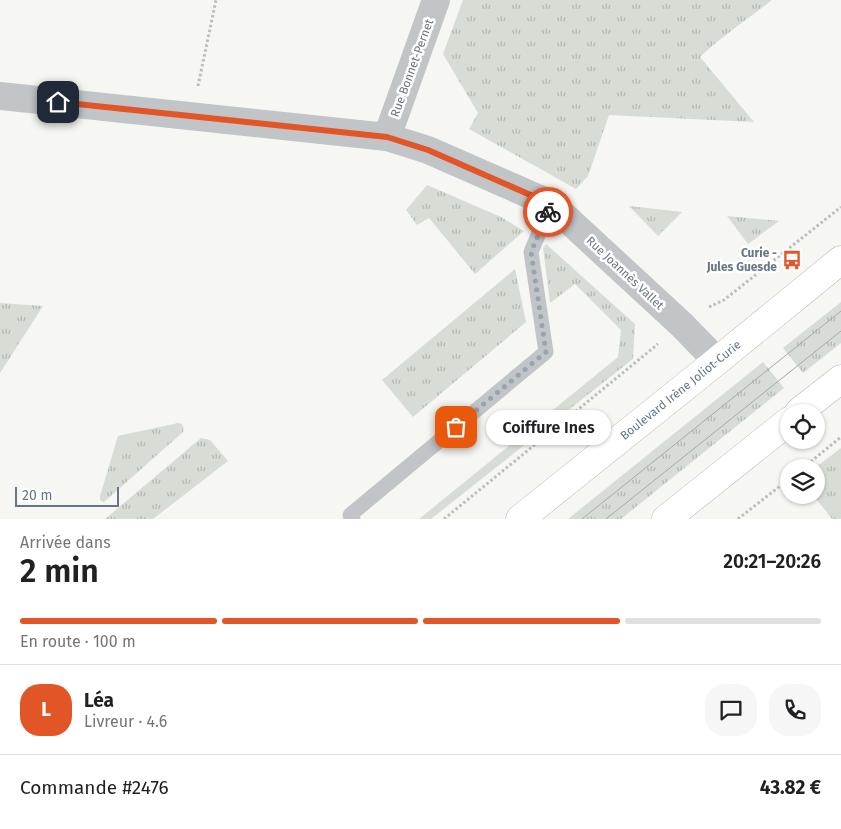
<!DOCTYPE html>
<html lang="fr">
<head>
<meta charset="utf-8">
<style>
  body { margin:0; font-family:"Fira Sans",sans-serif; background:#f6f6f6; color:#202124; height:100vh; display:flex; flex-direction:column; font-size:19px; white-space:nowrap }
  * { box-sizing:border-box; margin:0 }
  p { font-size:16px; color:#757577 }
  .icon { flex:none; width:28px; height:28px; fill:none; stroke:currentColor; stroke-width:2; stroke-linecap:round; stroke-linejoin:round }
  .map { position:relative; height:519px; overflow:hidden }
  .sheet { display:flex; flex-direction:column; background:#fff; flex:1 }
  .sheet>* { flex:none }
  .fabs { position:absolute; left:780px; top:404px; display:grid; gap:10px }
  .fabs a { display:grid; place-items:center; width:45px; height:45px; border-radius:50%; background:#fff; box-shadow:0 1px 4px #0004; font-size:25px }
  .scale { position:absolute; left:15px; bottom:12px; width:104px; box-sizing:border-box; padding-left:5px; border:2px solid #657684; border-top:0; font-size:14px; line-height:18px; white-space:nowrap; color:#657684; -webkit-text-stroke:4px #fff; paint-order:stroke }
  .pin { position:absolute; display:grid; place-items:center; width:42px; height:42px; color:#fff; margin:-21px; border-radius:10px; box-shadow:0 2px 8px #0006 }
  .courier { position:absolute; display:grid; place-items:center; width:50px; height:50px; margin:-25px; border:4px solid #e25527; border-radius:50%; background:#fff; color:#222; box-shadow:0 1px 6px #0007 }
  .bubble { position:absolute; height:35px; border-radius:18px; background:#fff; box-shadow:0 1px 4px #0004; font-size:16px; font-weight:600; line-height:35px; text-align:center }
  .headline em { font-style:normal; font-weight:600 }
  .headline div { display:flex; flex-direction:column-reverse }
  .headline { display:flex; align-items:center; justify-content:space-between; height:85px; padding:0 20px }
  h1 { font-size:32px; font-weight:600; line-height:38px }
  .bar { display:grid; grid-template-columns:repeat(4,1fr); gap:8px 5px; align-content:center; height:60px; padding:0 20px }
  .bar i { height:6px; border-radius:4px; background:#e0e0e0 }
  .bar .active { background:#e25527 }
  .bar p { grid-column:span 4 }
  .line { display:flex; align-items:center; gap:12px; padding:0 20px; border-top:1px solid #e0e0e0 }
  .line div { flex:1 }
  .round { display:grid; place-items:center; flex:none; width:52px; height:52px; border-radius:20px; background:#f6f6f6 }
  .map>svg:first-child { display:block }
</style>
</head>
<body>
<div class="map">
<svg width="841" height="519" viewBox="0 0 841 519">
  <defs>
    <pattern id="grass-tufts" width="24" height="20" patternUnits="userSpaceOnUse" patternTransform="scale(1.25)"><rect width="24" height="20" fill="#d7ddd4"/><path d="M3 7l-1-3M5 7V3M7 7l1-3M15 17l-1-3M17 17v-4M19 17l1-3" fill="none" stroke="#b2b8b2"/></pattern>
  </defs>
  <rect width="100%" height="100%" fill="#f6f6f3"/>
  <g fill="url(#grass-tufts)">
    <path d="M 463,0 L 772,0 C 748,19 722,36 700,57 L 754,122 L 609,115 L 588,176 L 576,189 L 469,129 L 478,113 L 443,54 Z"/>
    <path d="M 427,185 L 501,217 L 524,231 L 475,274 L 429,218 L 417,225 L 406,210 Z"/>
    <path d="M 629,206 L 682,212 L 658,236 Z"/>
    <path d="M 727,216 L 779,221 L 748,244 Z"/>
    <path d="M 546,244 L 635,324 L 633,359 L 431,519 L 419,519 L 618,357 L 621,330 L 575,284 L 550,303 L 543,248 Z"/>
    <path d="M 515,269 L 526,322 L 413,417 L 382,380 Z"/>
    <path d="M 841,302 L 841,343 L 803,373 L 783,348 Z"/>
    <path d="M 0,303 L 43,306 L 0,373 Z"/>
    <path d="M 763,362 L 784,388 L 621,519 L 568,519 Z"/>
    <path d="M 178,423 L 182,424 L 184,429 L 183,432 L 104,502 L 101,501 L 100,499 L 100,496 L 118,436 Z"/>
    <path d="M 201,438 L 210,440 L 228,461 L 153,519 L 105,519 Z"/>
    <path d="M 841,448 L 841,519 L 832,519 L 813,495 L 816,495 L 816,467 Z"/>
  </g>
  <g fill="none" stroke-linecap="round" stroke-linejoin="round">
    <defs>
      <g id="primary">
        <path d="M 799,412 L 841,379"/>
        <path id="s1" d="M 520,519 L 717,361 L 841,260"/>
        <path d="M 666,519 L 789,421"/>
      </g>
    </defs>
    <use href="#primary" stroke="#b4b9bc" stroke-width="29"/>
    <g stroke="#bbbdc0" stroke-width="3" stroke-dasharray="2.5 2.5" stroke-linecap="butt">
      <path d="M 198,86 L 216,0"/>
      <path d="M 709,307 L 724,300 L 841,207"/>
      <path d="M 803,468 L 841,437"/>
      <path d="M 444,519 L 658,344"/>
      <path d="M 738,519 L 789,479"/>
    </g>
    <path stroke="#c1c5c8" stroke-width="15" d="M 353,519 L 350,515 L 546,352 L 531,252 L 551,204"/>
    <g stroke="#c1c5c8" stroke-width="28">
      <path d="M 0,96 L 387,137 L 428,150 L 551,204 L 682,325 L 717,361"/>
      <path d="M 387,137 L 436,0"/>
    </g>
    <use href="#primary" stroke="#fff" stroke-width="28"/>
    <g stroke="#a2a8ae" stroke-width="1">
      <path d="M 582,519 L 841,311"/>
      <path d="M 606,519 L 841,331"/>
    </g>
  </g>
  <g fill="none" stroke-linecap="round" stroke-linejoin="round">
    <path stroke="#98a3ab" stroke-width="5" stroke-dasharray="0 9" d="M 456,427 L 546,352 L 531,252 L 548,212"/>
    <path stroke="#e25527" stroke-width="6" d="M 58,102 L 387,137 L 428,150 L 551,204 L 548,212"/>
  </g>
  <defs>
    <symbol id="bus-bare" viewBox="-9 -9 18 18"><path d="M-5-6H5V4H4V6H2V4H-2V6H-4V4H-5ZM-3.5-4V0h7V-4ZM-3.5 1.2v1.5H-2V1.2ZM2 1.2v1.5H3.5V1.2Z" fill="#e25527" stroke="#fff" stroke-width="2.5" paint-order="stroke"/></symbol>
  </defs>
  <g fill-rule="evenodd">
    <use href="#bus-bare" x="778" y="246" width="28" height="28"/>
  </g>
  <g text-anchor="middle" stroke-width="5" stroke-linejoin="round" paint-order="stroke">
    <g font-size="12" fill="#657684" stroke="#fff">
      <text transform="translate(412 68) rotate(-70)" y="4">Rue Bonnet-Pernet</text>
      <text transform="translate(625 273) rotate(43)" y="4">Rue Joannès Vallet</text>
      <text dy="4" stroke="none"><textPath href="#s1" startOffset="206">Boulevard Irène Joliot-Curie</textPath></text>
    </g>
    <g font-size="12" font-weight="bold" fill="#657684" stroke="#fff" text-anchor="end">
      <text x="777" y="257">Curie -<tspan x="777" dy="14">Jules Guesde</tspan></text>
    </g>
  </g>
</svg>
<div class="fabs">
<a><svg class="icon" aria-label="locate" viewBox="0 0 24 24"><circle cx="12" cy="12" r="6"/><path d="M12 2v4M12 18v4M2 12h4M18 12h4"/></svg></a>
<a><svg class="icon" aria-label="layers" viewBox="0 0 24 24"><path d="M12 4l9 5-9 5-9-5zM3 14l9 5 9-5"/></svg></a>
</div>
<div class="scale">20 m</div>
<div class="pin" style="left:456px;top:427px;background:#ea580c"><svg class="icon" aria-label="bag" viewBox="0 0 24 24"><path d="M5 8h14l-1 12H6zM9 8a3 3 0 0 1 6 0"/></svg></div>
<div class="pin" style="left:58px;top:102px;background:#1f2937"><svg class="icon" aria-label="home" viewBox="0 0 24 24"><path d="M3 11l9-7 9 7M6 9v11h12V9"/></svg></div>
<div class="courier" style="left:548px;top:212px"><svg class="icon" aria-label="bike" viewBox="0 0 24 24"><circle cx="6" cy="16" r="4"/><circle cx="18" cy="16" r="4"/><path d="M6 16l4-8h5l3 8M10 8l3 8H6M13 5h3"/></svg></div>
<div class="bubble" style="left:486px;top:410px;width:125px">Coiffure Ines</div>
</div>
<section class="sheet">
<div class="headline"><div><h1>2 min</h1><p>Arrivée dans</p></div><em>20:21–20:26</em></div>
<div class="bar"><i class="active"></i><i class="active"></i><i class="active"></i><i></i><p>En route · 100 m</p></div>
<div class="line" style="height:90px"><b class="round" style="background:#e25527;color:#fff">L</b><div><b>Léa</b><p>Livreur · 4.6</p></div><a class="round"><svg class="icon" aria-label="chat" viewBox="0 0 24 24"><path d="M4 5h16v11H9l-5 4z"/></svg></a><a class="round"><svg class="icon" aria-label="phone" viewBox="0 0 24 24"><path d="M5 4h4l2 5-3 2q2 4 5 5l2-3 5 2v4C11 20 4 13 5 4z"/></svg></a></div>
<div class="line" style="height:65px"><div>Commande #2476</div><b>43.82 €</b></div>
</section>
</body>
</html>
